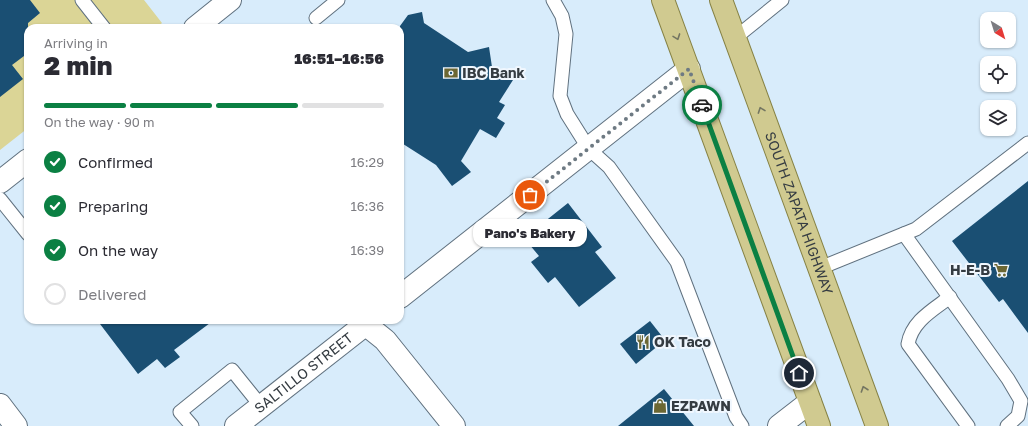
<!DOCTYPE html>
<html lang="en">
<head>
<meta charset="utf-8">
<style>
  body { margin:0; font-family:"Golos Text",sans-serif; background:#f2f2f3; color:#2b2b33; height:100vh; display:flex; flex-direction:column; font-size:15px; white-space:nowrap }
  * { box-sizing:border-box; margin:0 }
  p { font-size:13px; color:#7c7c81 }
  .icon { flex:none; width:22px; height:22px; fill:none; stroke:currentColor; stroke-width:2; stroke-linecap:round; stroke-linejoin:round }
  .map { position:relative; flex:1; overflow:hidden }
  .side { position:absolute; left:24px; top:24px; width:380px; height:300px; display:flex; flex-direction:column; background:#fff; border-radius:12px; box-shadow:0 1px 3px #0004 }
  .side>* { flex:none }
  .needle { width:26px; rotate:142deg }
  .tools { position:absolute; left:980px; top:12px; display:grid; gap:8px }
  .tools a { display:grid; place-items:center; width:36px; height:36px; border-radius:8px; background:#fff; box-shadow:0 1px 3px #0004; font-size:20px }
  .pin { position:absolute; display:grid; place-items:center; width:34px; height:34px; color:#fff; margin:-17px; border:2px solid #fff; border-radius:50%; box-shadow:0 1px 4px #0007 }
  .courier { position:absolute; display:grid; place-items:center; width:40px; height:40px; margin:-20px; border:3px solid #0b8043; border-radius:50%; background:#fff; color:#222; box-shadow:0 1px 5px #0007 }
  .bubble { position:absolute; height:28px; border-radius:12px; background:#fff; box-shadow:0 1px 3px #0004; font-size:13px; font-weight:800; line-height:28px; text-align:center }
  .headline em { font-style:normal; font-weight:800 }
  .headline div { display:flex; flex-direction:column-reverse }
  .headline { display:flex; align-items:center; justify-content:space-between; height:68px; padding:0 20px }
  h1 { font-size:26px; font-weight:800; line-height:30px }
  .bar { display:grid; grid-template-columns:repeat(4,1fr); gap:6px 4px; align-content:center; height:48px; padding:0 20px }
  .bar i { height:5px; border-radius:3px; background:#e1e1e2 }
  .bar .current { background:#0b8043 }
  .bar p { grid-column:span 4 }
  ol { padding:0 20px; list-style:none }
  li { display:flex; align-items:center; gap:12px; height:44px }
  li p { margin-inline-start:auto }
  li .icon { padding:4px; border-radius:50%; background:#0b8043; color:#fff; stroke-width:4 }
  li:last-child { color:#7c7c81 }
  li i { width:22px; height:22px; border:2px solid #e1e1e2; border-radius:50% }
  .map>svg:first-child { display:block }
</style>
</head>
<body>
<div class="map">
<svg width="1028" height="426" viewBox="0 0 1028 426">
  <rect width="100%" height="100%" fill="#d8ecfb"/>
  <path fill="#dbd596" d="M 0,0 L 144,0 L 162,23 L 156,28 L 28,28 L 28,128 L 0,150 Z"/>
  <g fill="#1a4f73">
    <path d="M 0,0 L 30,0 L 40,13 L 28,23 L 28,53 L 12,65 L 23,79 L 0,97 Z"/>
    <path d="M 422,12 L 424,23 L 468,52 L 489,47 L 492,67 L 513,80 L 499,102 L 505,105 L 497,118 L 505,123 L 496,138 L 480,129 L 461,161 L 471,172 L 452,186 L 436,165 L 400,142 L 400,26 L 408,15 Z"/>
    <path d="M 1028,181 L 1028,333 L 1003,299 L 999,302 L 952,241 Z"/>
    <path d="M 568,203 L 602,247 L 595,252 L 616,278 L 579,307 L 555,277 L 548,283 L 531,262 L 539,256 L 524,238 Z"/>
    <path d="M 97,320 L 214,320 L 174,350 L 180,357 L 165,368 L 157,359 L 138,374 Z"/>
    <path d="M 650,321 L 665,340 L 636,364 L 620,344 Z"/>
    <path d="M 664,389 L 694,426 L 618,426 Z"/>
  </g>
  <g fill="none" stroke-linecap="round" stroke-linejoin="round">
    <defs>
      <g id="service">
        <path d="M 82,0 L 104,28"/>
        <path d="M 553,0 L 562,16 L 566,34 L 560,96 L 567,114 L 589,149 L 609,167 L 677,262 L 736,417 L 742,426"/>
        <path d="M 316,18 L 338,0"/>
        <path d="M 735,38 L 782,0"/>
        <path d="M 0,199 L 28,234"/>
        <path d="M 904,234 L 1008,379 L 1021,401 L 1018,416 L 1007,426"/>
        <path d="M 820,268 L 916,229 L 1028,143"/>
        <path d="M 950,297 C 933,310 912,321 908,344 L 968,426"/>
        <path d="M 192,426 L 180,412 L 232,370 L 261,406"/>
      </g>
      <g id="minor">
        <path d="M 400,297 L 689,69"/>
        <path d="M 360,320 L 385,340 L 454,426"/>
        <path d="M 0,405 L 16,426"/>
        <path id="s1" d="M 236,426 L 371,320"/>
        <path d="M 779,426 L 810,402"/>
      </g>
      <g id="tertiary">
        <path d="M 195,28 L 230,0"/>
        <path d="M 0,182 L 28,160"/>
      </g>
      <g id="primary">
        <path d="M 663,0 L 819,426"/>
        <path id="s2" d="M 721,0 L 877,426"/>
      </g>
    </defs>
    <use href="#service" stroke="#60717f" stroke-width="15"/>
    <use href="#minor" stroke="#60717f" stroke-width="24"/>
    <use href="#tertiary" stroke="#60717f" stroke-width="24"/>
    <use href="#primary" stroke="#868245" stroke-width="24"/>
    <use href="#service" stroke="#fff" stroke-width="13"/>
    <use href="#minor" stroke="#fff" stroke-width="22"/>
    <use href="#tertiary" stroke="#fff" stroke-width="22"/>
    <use href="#primary" stroke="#d0ca90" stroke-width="22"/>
  </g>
  <defs><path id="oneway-chevron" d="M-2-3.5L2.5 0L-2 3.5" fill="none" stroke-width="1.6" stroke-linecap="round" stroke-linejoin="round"/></defs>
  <g stroke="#737561">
    <use href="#oneway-chevron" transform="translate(677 37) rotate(70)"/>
    <use href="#oneway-chevron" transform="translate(761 110) rotate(-110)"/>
    <use href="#oneway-chevron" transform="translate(864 389) rotate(-109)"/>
  </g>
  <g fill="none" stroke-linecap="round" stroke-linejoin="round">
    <path stroke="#6e7a83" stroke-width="4" stroke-dasharray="0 7.2" d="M 530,195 L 689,69 L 702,105"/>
    <path stroke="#0b8043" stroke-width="5" d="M 702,105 L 799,373"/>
  </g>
  <defs>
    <symbol id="bank-bare" viewBox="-9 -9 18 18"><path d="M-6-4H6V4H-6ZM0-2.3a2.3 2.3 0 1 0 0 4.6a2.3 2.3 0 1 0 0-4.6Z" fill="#6c6733" stroke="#f0f7fe" stroke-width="2.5" paint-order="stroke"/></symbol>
    <symbol id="supermarket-bare" viewBox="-9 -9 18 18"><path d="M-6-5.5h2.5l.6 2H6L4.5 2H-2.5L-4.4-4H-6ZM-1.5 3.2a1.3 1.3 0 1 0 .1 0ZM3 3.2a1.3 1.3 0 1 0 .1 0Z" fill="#6c6733" stroke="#f0f7fe" stroke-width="2.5" paint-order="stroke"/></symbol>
    <symbol id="restaurant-bare" viewBox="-9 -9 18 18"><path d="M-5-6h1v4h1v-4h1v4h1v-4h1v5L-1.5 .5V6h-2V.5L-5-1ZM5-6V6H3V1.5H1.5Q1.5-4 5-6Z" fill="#6c6733" stroke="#f0f7fe" stroke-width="2.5" paint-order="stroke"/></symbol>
    <symbol id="shop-bare" viewBox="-9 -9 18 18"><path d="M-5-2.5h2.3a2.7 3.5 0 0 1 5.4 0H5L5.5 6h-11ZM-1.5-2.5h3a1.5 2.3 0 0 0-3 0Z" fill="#6c6733" stroke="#f0f7fe" stroke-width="2.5" paint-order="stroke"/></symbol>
  </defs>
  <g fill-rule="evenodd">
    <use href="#bank-bare" x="441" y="63" width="20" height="20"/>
    <use href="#supermarket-bare" x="991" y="260" width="20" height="20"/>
    <use href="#restaurant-bare" x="633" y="332" width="20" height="20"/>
    <use href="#shop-bare" x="650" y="396" width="20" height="20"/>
  </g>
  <g text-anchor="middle" stroke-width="4" stroke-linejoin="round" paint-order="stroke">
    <g font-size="14" font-weight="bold" fill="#353c42" stroke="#f0f7fe" text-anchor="start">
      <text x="462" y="78">IBC Bank</text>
      <text x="990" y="275" text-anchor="end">H-E-B</text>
      <text x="654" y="347">OK Taco</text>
      <text x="671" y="411">EZPAWN</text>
    </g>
    <g font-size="14" fill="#353c42" stroke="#f0f7fe">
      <text dy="5" stroke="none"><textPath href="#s2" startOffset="227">SOUTH ZAPATA HIGHWAY</textPath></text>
      <text dy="5" stroke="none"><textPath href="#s1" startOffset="86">SALTILLO STREET</textPath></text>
    </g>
  </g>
</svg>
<div class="tools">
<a><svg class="needle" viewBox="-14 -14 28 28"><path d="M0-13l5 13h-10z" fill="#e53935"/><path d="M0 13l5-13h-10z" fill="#7c7c81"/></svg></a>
<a><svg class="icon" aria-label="locate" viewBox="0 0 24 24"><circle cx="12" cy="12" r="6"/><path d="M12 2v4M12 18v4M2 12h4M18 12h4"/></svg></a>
<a><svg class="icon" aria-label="layers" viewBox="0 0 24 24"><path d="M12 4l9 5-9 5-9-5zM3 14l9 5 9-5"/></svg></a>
</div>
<div class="pin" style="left:530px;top:195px;background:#ea580c"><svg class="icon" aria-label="bag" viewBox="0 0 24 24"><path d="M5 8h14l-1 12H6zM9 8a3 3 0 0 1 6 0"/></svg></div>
<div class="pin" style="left:799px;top:373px;background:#1f2937"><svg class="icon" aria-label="home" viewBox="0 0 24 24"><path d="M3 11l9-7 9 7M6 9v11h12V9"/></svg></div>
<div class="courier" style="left:702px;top:105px"><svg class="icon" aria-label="car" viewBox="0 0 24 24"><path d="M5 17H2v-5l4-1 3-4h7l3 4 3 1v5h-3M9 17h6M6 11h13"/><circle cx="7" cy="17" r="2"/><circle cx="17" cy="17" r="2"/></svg></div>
<div class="bubble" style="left:473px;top:219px;width:114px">Pano's Bakery</div>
<section class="side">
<div class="headline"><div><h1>2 min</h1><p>Arriving in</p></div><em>16:51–16:56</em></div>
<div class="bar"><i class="current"></i><i class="current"></i><i class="current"></i><i></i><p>On the way · 90 m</p></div>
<ol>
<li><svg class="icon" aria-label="check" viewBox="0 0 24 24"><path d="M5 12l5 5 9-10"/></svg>Confirmed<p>16:29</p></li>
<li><svg class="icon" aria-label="check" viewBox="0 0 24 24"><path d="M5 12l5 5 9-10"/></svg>Preparing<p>16:36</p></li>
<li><svg class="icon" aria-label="check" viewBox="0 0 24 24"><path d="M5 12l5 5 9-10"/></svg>On the way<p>16:39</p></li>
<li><i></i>Delivered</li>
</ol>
</section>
</div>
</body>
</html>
